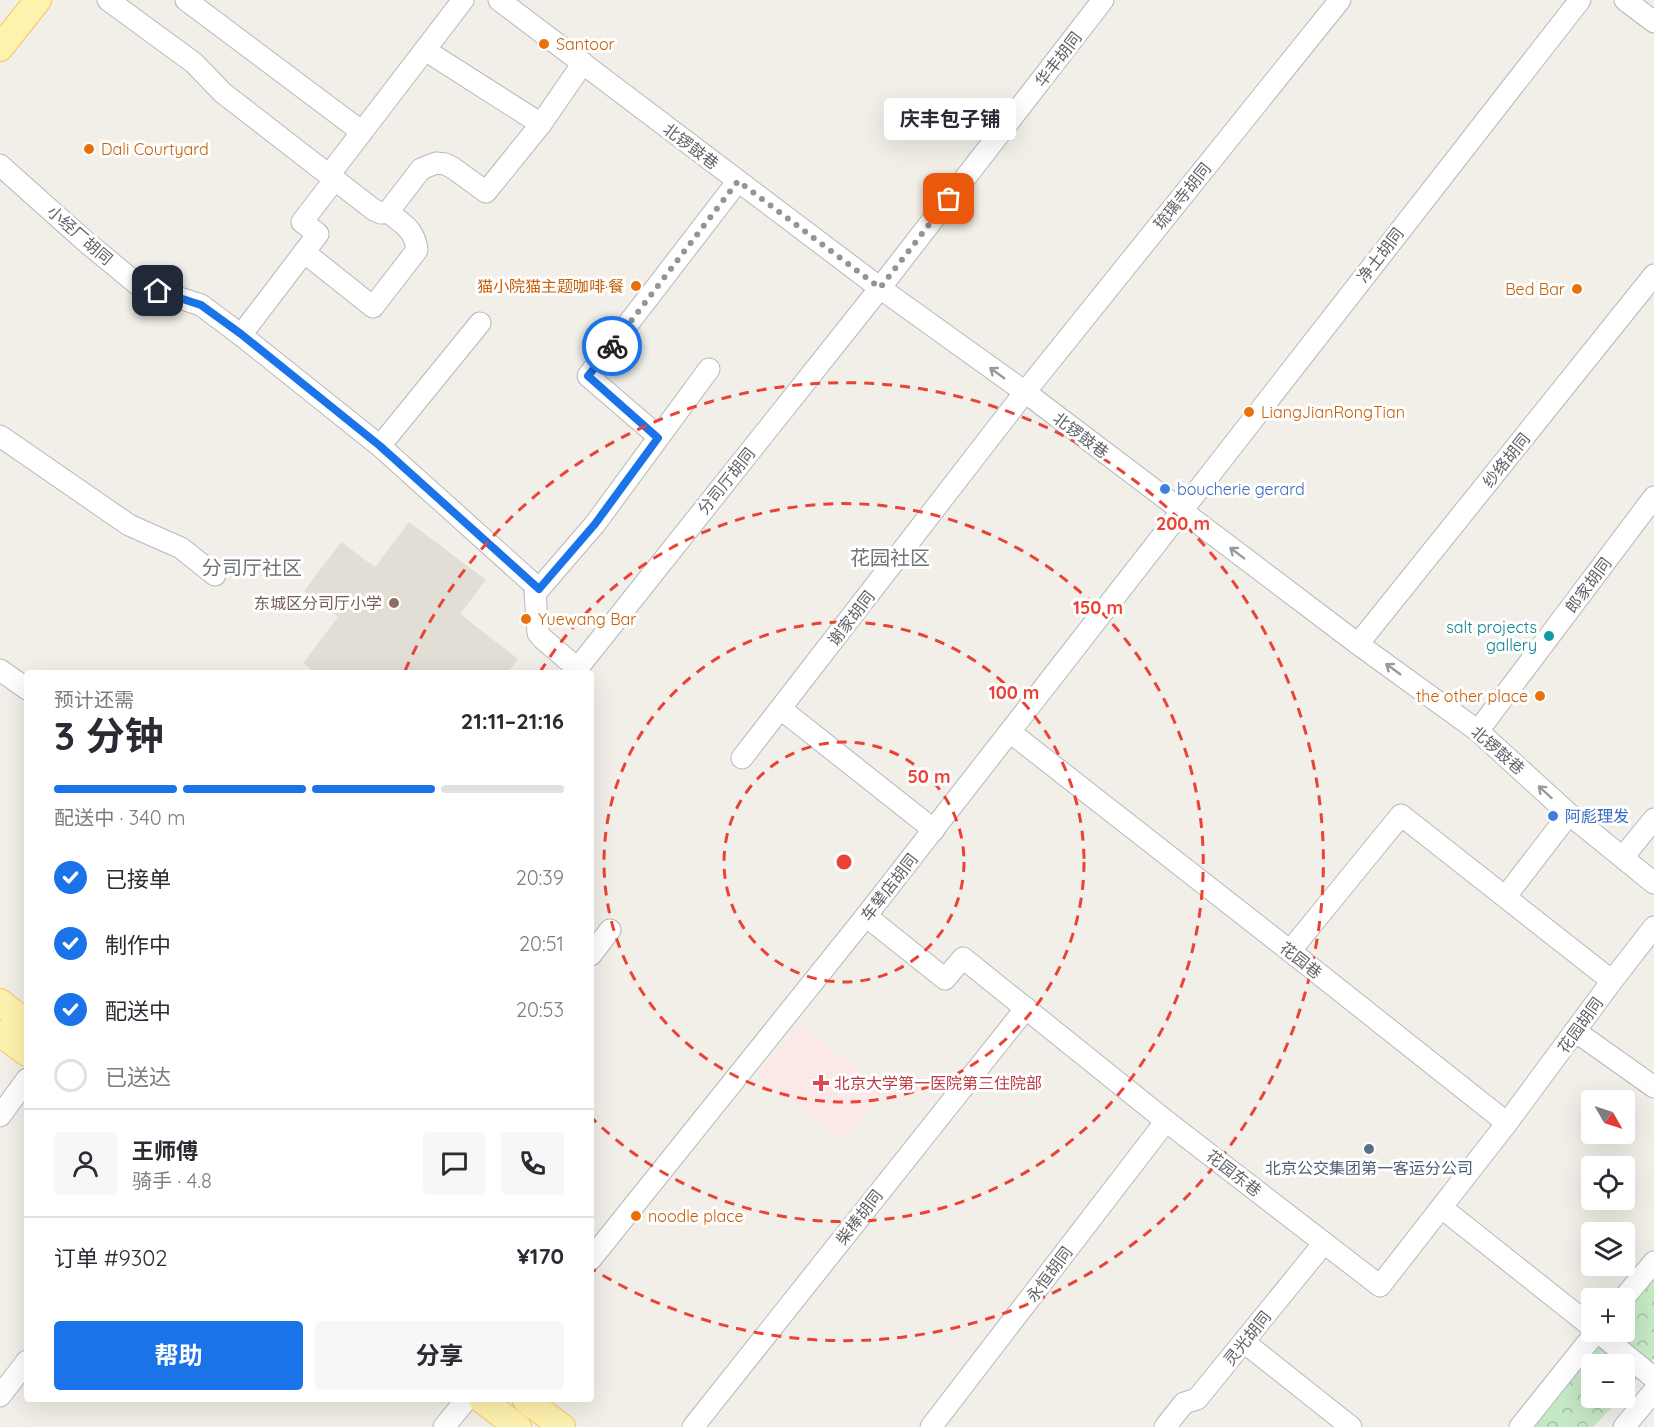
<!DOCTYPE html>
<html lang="zh">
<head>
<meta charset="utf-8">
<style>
  body { margin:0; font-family:Quicksand,"Noto Sans SC",sans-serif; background:#f7f7f7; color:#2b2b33; height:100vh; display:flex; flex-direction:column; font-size:22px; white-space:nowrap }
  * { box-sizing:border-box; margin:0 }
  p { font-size:20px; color:#7c7c81 }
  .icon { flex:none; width:33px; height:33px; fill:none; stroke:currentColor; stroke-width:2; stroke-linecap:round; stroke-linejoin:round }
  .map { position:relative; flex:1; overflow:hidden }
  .drawer { position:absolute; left:24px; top:670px; width:570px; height:732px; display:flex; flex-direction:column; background:#fff; border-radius:6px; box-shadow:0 6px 24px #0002 }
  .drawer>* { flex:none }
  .needle { width:39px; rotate:129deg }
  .tools { position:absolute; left:1581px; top:1090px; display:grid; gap:12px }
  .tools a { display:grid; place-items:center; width:54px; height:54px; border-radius:6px; background:#fff; box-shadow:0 6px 24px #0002; font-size:30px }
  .pin { position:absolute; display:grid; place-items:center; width:51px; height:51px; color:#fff; margin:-26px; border-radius:12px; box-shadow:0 3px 9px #0006 }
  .courier { position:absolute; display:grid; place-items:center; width:60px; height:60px; margin:-30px; border:4px solid #1a73e8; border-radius:50%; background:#fff; color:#222; box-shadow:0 2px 8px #0007 }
  .bubble { position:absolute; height:42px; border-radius:6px; background:#fff; box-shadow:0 6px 24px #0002; font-size:20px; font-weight:700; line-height:42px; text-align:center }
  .summary em { font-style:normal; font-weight:700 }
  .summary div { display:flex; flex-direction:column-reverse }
  .summary { display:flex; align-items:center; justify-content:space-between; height:102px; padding:0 30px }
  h1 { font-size:39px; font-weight:700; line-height:45px }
  .bar { display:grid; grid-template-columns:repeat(4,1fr); gap:9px 6px; align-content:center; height:72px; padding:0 30px }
  .bar i { height:8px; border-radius:4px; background:#e1e1e2 }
  .bar .current { background:#1a73e8 }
  .bar p { grid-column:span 4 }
  .line { display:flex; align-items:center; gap:15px; padding:0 30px; border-top:2px solid #e1e1e2 }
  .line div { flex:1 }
  .round { display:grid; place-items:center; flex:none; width:63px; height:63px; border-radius:6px; background:#f7f7f7 }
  ol { padding:0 30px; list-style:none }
  li { display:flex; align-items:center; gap:18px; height:66px }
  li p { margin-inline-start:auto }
  li .icon { padding:6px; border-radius:50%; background:#1a73e8; color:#fff; stroke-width:4 }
  li:last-child { color:#7c7c81 }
  li i { width:33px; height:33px; border:3px solid #e1e1e2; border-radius:50% }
  .button { display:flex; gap:12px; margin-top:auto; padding:12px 30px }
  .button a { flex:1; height:69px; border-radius:6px; background:#1a73e8; color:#fff; font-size:24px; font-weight:700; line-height:69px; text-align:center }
  .button a+a { background:#f7f7f7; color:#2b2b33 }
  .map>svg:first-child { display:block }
</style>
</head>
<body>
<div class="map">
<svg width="1654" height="1427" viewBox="0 0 1654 1427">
  <defs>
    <pattern id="park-crowns" width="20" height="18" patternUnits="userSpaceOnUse" patternTransform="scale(1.5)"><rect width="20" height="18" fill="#c5e8c5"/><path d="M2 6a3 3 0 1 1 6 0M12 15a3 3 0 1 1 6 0" fill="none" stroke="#a3c0a4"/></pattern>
  </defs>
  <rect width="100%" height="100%" fill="#f1efe8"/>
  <path fill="#e1ded6" d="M 409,522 L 486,580 L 460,614 L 518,659 L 507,673 L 316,673 L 303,663 L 338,617 L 304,591 L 341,542 L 375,567 Z"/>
  <path fill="#fce8e6" d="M 800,1023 L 883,1091 L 842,1141 L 759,1075 Z"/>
  <path fill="url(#park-crowns)" d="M 1654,1265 L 1654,1358 L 1625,1394 L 1625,1395 L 1624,1365 L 1592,1365 L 1592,1398 L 1621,1398 L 1593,1427 L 1522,1427 L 1599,1332 L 1624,1332 L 1625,1301 Z"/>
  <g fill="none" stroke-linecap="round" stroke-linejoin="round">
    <defs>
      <g id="minor">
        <path d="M 108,0 L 194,63 L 223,93 L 374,210 L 381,213 L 388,212 L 421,169 L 436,163 L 445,164 L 453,168 L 486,192 L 541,124"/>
        <path d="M 186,0 L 362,132"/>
        <path d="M 499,0 L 880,288 L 1025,392 L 1358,644 L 1478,731 L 1569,814 L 1654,883"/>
        <path d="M 1625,0 L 1654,22"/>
        <path d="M 425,50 L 541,124 L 583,63"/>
        <path d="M 0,165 L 85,241 L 137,284 L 201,305 L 241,335 L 380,446 L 539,589 L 535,593 L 538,633 L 543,639 L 577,668"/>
        <path d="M 329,175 L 463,0"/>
        <path d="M 304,252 L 373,307 L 417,250 C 415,230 403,224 388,212"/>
        <path d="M 241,335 L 318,234 L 302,222 L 335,179"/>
        <path d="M 0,436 L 129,525 L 181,548 L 215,575"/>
        <path d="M 659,437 L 588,376 L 738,181"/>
        <path d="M 380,446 L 480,323"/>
        <path d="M 539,589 L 595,524 L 709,369"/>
        <path d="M 1358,644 L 1654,275"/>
        <path d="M 0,670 L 27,689"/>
        <path d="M 573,674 L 880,288 L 1103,0"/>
        <path d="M 781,709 L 934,830"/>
        <path d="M 1478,731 L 1654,497"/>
        <path d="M 742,758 L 1025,392 L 1340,0"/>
        <path d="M 1623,857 L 1654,819"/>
        <path d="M 1506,896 L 1569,814"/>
        <path d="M 866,916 L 945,979 L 963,958 L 1166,1121 L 1380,1286 L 1507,1123 L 1290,951 L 1010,732"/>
        <path d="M 1290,951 L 1401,815 L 1612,981"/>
        <path d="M 591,955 L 610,930"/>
        <path d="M 1575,1031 L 1654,1087"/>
        <path d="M 0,1116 L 27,1079"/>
        <path d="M 1507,1123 L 1612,981 L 1654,927"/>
        <path d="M 1442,1208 L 1592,1327"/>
        <path d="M 591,1259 L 866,916 L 1580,0"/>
        <path d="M 1623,1299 L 1654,1262"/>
        <path d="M 1598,1332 L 1654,1378"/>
        <path d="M 1244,1342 L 1351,1427"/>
        <path d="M 0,1396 L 27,1361"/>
        <path d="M 444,1427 L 466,1400"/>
        <path d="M 693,1427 L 1026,1008"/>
        <path d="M 931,1427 L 1166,1121"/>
        <path d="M 1165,1427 L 1184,1403 L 1197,1399 L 1324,1243"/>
        <path d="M 1520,1427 L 1596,1332"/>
        <path d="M 1624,1427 L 1654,1391"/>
      </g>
      <g id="major">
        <path d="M 0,48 L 38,0"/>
        <path d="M 0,1002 L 27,1023"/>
        <path d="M 0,1033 L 27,1053"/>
        <path d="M 482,1400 L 518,1427"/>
        <path d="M 526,1400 L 562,1427"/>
      </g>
    </defs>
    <use href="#minor" stroke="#b5b8bc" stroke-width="23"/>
    <use href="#major" stroke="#f2c960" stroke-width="28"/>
    <use href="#minor" stroke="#fff" stroke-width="21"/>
    <use href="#major" stroke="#fff2af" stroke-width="26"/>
  </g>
  <defs><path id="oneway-shaft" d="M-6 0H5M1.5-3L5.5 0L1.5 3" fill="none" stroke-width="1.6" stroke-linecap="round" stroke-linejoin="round" transform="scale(1.5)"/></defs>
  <g stroke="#979a9d">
    <use href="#oneway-shaft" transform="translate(997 373) rotate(-144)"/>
    <use href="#oneway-shaft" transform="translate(1237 553) rotate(-143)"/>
    <use href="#oneway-shaft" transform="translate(1393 669) rotate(-144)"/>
    <use href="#oneway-shaft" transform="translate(1545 792) rotate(-138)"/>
  </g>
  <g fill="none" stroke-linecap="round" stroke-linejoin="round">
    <path stroke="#929495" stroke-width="6" stroke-dasharray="0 10.8" d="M 612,346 L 738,181 L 880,288 L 949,199"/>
    <path stroke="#1a73e8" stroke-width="8" d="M 158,291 L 201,305 L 241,334 L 380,446 L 539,589 L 595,524 L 658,438 L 588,376 L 612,346"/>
  </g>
  <g fill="none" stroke="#ea4335" stroke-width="3" stroke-dasharray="10 8">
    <circle cx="844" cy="862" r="120"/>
    <circle cx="844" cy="862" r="240"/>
    <path d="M540 672A359 359 0 1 1 592 1118"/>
    <path d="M405 671A479 479 0 1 1 594 1270"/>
  </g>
  <g fill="#e8710a" stroke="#fff" stroke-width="2">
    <circle cx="544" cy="44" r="6"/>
    <circle cx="89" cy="149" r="6"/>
    <circle cx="636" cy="286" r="6"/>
    <circle cx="1577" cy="289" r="6"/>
    <circle cx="1249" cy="412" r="6"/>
    <circle cx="526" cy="619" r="6"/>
    <circle cx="1540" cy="696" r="6"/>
    <circle cx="636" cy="1216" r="6"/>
  </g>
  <g fill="#3f7fe0" stroke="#fff" stroke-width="2">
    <circle cx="1165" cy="489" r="6"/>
    <circle cx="1553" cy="816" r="6"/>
  </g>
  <circle fill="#8d6e63" stroke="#fff" stroke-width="2" cx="394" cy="603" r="6"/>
  <circle fill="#0f9aa8" stroke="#fff" stroke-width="2" cx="1549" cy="636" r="6"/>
  <path fill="#e0444e" stroke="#fff" stroke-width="2" d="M818 1074h6v6h6v6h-6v6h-6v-6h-6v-6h6z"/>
  <circle fill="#5c6f8a" stroke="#fff" stroke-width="2" cx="1369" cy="1149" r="6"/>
  <g text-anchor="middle" stroke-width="6" stroke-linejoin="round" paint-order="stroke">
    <g font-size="16" fill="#c56008" stroke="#fff" text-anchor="start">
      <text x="556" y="50">Santoor</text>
      <text x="101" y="155">Dali Courtyard</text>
      <text x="624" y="292" text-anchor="end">猫小院猫主题咖啡·餐</text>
      <text x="1565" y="295" text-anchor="end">Bed Bar</text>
      <text x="1261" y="418">LiangJianRongTian</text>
      <text x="538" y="625">Yuewang Bar</text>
      <text x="1528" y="702" text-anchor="end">the other place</text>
      <text x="648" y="1222">noodle place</text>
    </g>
    <g font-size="16" fill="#5f6368" stroke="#fff">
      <text transform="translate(1058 59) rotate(-52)" y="6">华丰胡同</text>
      <text transform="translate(691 146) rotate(37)" y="6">北锣鼓巷</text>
      <text transform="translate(1182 196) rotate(-51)" y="6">琉璃寺胡同</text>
      <text transform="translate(80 235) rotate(41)" y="6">小经厂胡同</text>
      <text transform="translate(1380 255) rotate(-52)" y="6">净土胡同</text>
      <text transform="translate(1081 435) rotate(37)" y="6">北锣鼓巷</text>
      <text transform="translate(1506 460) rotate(-51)" y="6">纱络胡同</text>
      <text transform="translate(726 481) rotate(-51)" y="6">分司厅胡同</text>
      <text transform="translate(1588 585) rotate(-53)" y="6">郎家胡同</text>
      <text transform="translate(851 618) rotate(-52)" y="6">谢家胡同</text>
      <text transform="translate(1498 750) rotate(41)" y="6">北锣鼓巷</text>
      <text transform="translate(889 887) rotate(-52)" y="6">车辇店胡同</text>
      <text transform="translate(1301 960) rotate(38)" y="6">花园巷</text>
      <text transform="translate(1580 1025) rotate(-54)" y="6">花园胡同</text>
      <text transform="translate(1234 1173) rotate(38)" y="6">花园东巷</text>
      <text transform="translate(859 1217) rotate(-52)" y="6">柴棒胡同</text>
      <text transform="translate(1049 1274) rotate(-53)" y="6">永恒胡同</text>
      <text transform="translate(1247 1338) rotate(-51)" y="6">灵光胡同</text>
    </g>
    <g font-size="16" fill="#366cbe" stroke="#fff" text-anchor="start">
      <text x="1177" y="495">boucherie gerard</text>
      <text x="1565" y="822">阿彪理发</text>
    </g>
    <g font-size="16" fill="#785e54" stroke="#fff" text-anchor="end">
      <text x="382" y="609">东城区分司厅小学</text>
    </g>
    <g font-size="16" fill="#0d838f" stroke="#fff" text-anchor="end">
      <text x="1537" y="633">salt projects<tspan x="1537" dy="18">gallery</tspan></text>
    </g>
    <g font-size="16" fill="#be3a42" stroke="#fff" text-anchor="start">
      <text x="834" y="1089">北京大学第一医院第三住院部</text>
    </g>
    <g font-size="16" fill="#4e5e75" stroke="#fff">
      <text x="1369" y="1174">北京公交集团第一客运分公司</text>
    </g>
    <g font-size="20" fill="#70757a" stroke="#fff">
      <text x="890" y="565">花园社区</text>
      <text x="252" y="575">分司厅社区</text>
    </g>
  </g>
  <circle cx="844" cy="862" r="9" fill="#ea4335" stroke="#fff" stroke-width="3"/>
  <g font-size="18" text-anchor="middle" font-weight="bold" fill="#ea4335" stroke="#fff" stroke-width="6" stroke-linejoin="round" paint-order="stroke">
    <text x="1183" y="530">200 m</text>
    <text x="1098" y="614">150 m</text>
    <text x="1014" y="699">100 m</text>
    <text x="929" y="783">50 m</text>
  </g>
</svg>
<div class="tools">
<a><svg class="needle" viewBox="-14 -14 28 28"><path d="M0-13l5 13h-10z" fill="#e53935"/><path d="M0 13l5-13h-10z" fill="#7c7c81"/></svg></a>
<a><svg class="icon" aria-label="locate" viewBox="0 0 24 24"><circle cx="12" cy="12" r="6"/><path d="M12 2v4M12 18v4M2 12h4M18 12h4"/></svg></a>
<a><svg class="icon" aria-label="layers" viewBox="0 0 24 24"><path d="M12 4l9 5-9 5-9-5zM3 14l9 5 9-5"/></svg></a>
<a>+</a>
<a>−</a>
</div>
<div class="pin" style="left:949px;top:199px;background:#ea580c"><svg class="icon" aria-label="bag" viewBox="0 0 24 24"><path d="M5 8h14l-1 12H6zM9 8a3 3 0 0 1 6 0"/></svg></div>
<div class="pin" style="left:158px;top:291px;background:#1f2937"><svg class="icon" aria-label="home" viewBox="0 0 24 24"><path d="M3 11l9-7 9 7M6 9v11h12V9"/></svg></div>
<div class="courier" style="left:612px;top:346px"><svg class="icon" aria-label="bike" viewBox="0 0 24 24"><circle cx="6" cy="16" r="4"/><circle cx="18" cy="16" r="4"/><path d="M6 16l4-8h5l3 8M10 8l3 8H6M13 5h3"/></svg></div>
<div class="bubble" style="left:884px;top:98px;width:132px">庆丰包子铺</div>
<section class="drawer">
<div class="summary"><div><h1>3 分钟</h1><p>预计还需</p></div><em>21:11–21:16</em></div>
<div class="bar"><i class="current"></i><i class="current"></i><i class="current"></i><i></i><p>配送中 · 340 m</p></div>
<ol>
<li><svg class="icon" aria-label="check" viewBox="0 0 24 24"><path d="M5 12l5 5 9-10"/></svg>已接单<p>20:39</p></li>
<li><svg class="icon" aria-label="check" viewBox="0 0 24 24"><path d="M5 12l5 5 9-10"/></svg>制作中<p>20:51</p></li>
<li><svg class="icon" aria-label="check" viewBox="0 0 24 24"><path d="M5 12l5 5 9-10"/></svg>配送中<p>20:53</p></li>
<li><i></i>已送达</li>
</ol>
<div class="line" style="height:108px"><a class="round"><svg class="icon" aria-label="person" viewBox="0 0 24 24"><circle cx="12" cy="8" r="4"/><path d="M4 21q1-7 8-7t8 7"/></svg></a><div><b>王师傅</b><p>骑手 · 4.8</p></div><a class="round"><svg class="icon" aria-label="chat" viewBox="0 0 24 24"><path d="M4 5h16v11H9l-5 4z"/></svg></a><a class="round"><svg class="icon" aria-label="phone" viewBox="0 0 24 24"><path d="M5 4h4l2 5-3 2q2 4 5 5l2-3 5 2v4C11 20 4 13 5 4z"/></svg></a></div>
<div class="line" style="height:78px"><div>订单 #9302</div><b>¥170</b></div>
<div class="button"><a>帮助</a><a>分享</a></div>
</section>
</div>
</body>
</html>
